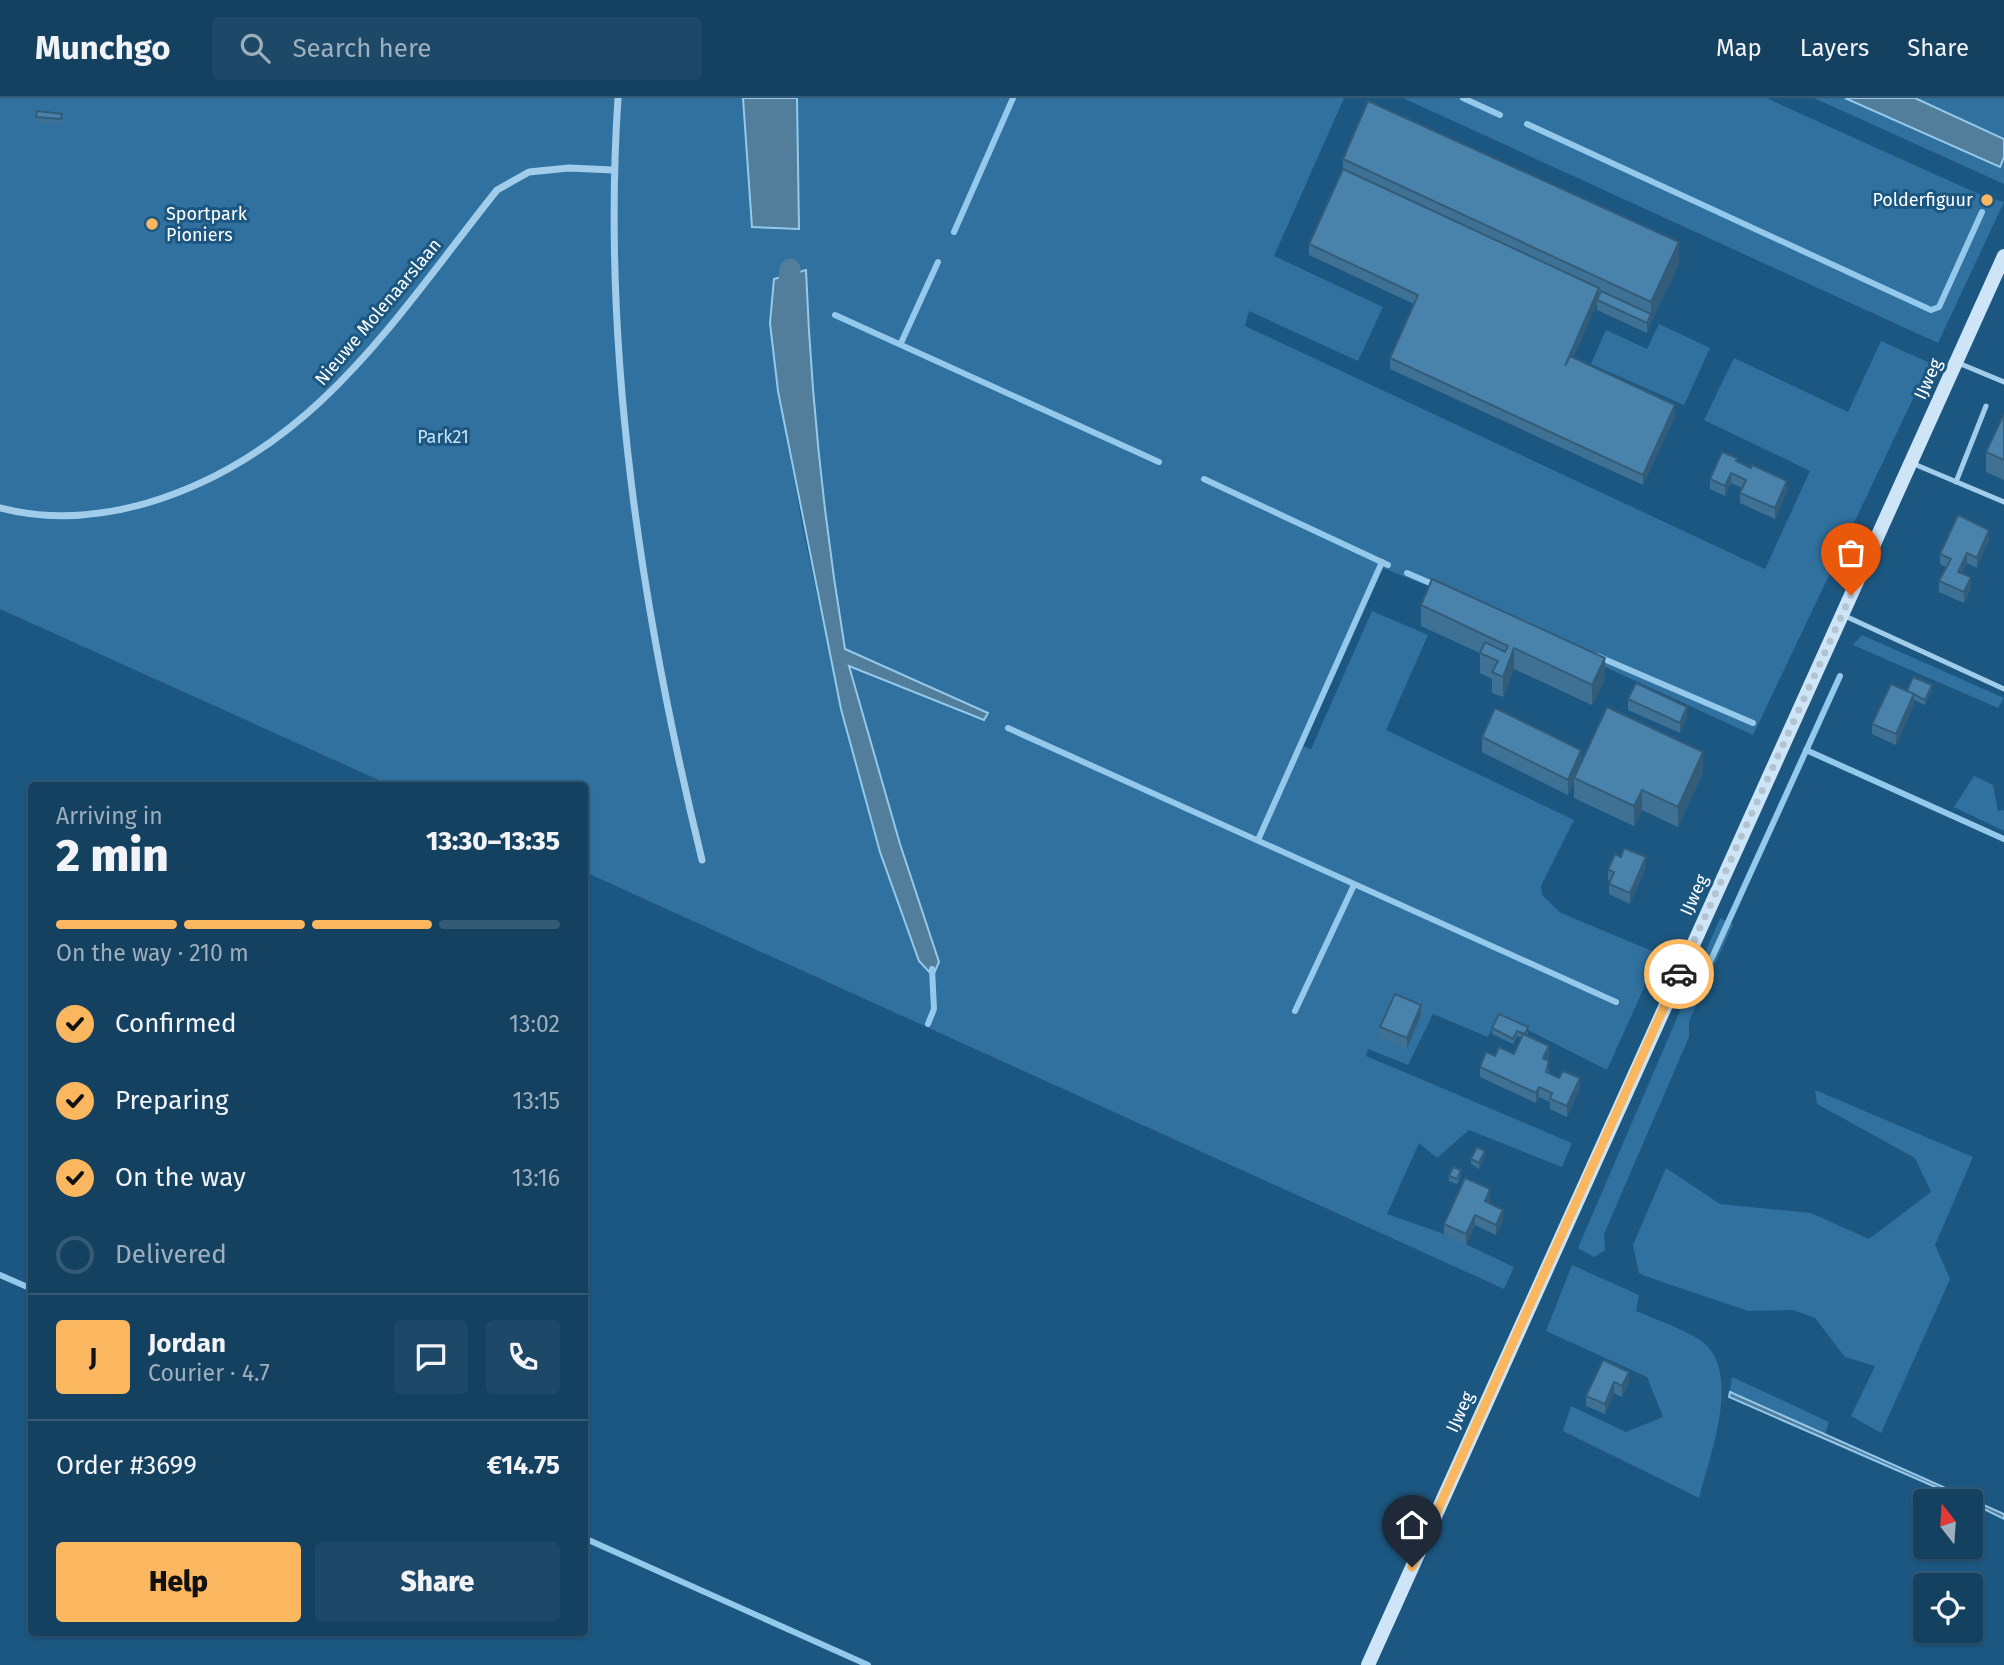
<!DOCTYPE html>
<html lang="en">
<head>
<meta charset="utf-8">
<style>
  body { margin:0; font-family:"Fira Sans",sans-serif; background:#1e4867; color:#f1f3f6; height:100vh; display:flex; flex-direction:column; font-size:26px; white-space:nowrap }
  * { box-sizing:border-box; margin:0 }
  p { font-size:23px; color:#9dafbd }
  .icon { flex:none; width:38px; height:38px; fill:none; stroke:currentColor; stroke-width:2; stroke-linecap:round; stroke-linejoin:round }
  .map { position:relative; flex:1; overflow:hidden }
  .drawer { position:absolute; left:28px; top:684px; width:560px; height:854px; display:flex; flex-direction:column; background:#154161; border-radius:7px; box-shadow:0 2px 5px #0004,0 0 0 2px #345a76 }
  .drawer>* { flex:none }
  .needle { width:46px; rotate:343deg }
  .controls { position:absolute; left:1913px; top:1391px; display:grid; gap:14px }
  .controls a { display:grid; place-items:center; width:70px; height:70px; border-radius:7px; background:#154161; box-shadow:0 2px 5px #0004,0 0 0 2px #345a76; font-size:35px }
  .pin { position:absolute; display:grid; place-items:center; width:60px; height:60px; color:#fff; margin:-72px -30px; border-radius:50% 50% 50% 0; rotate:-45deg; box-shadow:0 0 7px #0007 }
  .pin .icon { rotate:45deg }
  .courier { position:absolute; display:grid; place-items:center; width:70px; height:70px; margin:-35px; border:5px solid #fab75f; border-radius:50%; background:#fff; color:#222; box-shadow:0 2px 9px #0007 }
  .summary em { font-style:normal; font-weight:800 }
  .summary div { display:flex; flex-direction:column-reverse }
  .summary { display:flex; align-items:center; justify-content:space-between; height:119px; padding:0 28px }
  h1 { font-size:46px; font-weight:800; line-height:52px }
  .bar { display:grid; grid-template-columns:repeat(4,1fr); gap:10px 7px; align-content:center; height:84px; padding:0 28px }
  .bar i { height:9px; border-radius:5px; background:#345a76 }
  .bar .current { background:#fab75f }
  .bar p { grid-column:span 4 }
  .line { display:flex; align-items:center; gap:18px; padding:0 28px; border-top:2px solid #345a76 }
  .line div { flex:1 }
  .round { display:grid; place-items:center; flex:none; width:74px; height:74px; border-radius:7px; background:#1e4867 }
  ol { padding:0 28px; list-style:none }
  li { display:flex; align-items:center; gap:21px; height:77px }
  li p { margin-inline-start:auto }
  li .icon { padding:7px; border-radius:50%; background:#fab75f; color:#111; stroke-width:4 }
  li:last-child { color:#9dafbd }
  li i { width:38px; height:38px; border:4px solid #345a76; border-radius:50% }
  .button { display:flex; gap:14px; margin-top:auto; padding:14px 28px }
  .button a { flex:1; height:80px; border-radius:7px; background:#fab75f; color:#111; font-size:28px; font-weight:800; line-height:80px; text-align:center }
  .button a+a { background:#1e4867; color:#f1f3f6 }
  header { display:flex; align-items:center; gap:42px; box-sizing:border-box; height:98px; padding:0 35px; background:#154161; border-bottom:2px solid #345a76 }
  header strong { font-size:33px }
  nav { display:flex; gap:38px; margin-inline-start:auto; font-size:24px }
  .search { width:490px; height:63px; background:#1e4867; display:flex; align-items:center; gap:18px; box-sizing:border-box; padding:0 24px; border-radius:7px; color:#9dafbd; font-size:26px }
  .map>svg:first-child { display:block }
</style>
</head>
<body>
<header>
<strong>Munchgo</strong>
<div class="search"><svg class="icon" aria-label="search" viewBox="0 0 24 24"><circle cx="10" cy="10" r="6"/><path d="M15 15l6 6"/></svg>Search here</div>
<nav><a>Map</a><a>Layers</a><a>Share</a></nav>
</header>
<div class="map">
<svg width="2004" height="1567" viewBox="0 0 2004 1567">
  <rect width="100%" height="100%" fill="#1c5781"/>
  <g fill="#3071a0" fill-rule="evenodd">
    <path d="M 0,0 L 743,0 L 752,128 L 799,131 L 797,0 L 1344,0 L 1274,158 L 1383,209 L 1358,263 L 1249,213 L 1245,228 L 1765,471 L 1810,373 L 1704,322 L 1734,260 L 1848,314 L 1881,243 L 1930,265 L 1753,637 L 1438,492 L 1383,470 L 1303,648 L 1311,651 L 1372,513 L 1428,537 L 1386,632 L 1574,722 L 1541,788 L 1542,797 L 1561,815 L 1659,856 L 1607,972 L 1498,917 L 1488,939 L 1433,916 L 1408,967 L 1368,951 L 1366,958 L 1572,1045 L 1562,1069 L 1469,1032 L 1437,1060 L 1419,1045 L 1387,1116 L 1444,1136 L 1514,1169 L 1504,1191 L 585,774 L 584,688 L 392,688 L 0,511 ZM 806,172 C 811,300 825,425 845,552 L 983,622 L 849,567 L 900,746 L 939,864 L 841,611 L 803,431 L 778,293 Z"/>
    <path d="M 1403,0 L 1766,0 L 1983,98 L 2004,104 L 1938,245 Z"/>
    <path d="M 1814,0 L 1845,0 L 1999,69 L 2004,59 L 2004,86 Z"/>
    <path d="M 1915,0 L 2004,0 L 2004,41 Z"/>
    <path d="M 1659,226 L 1710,250 L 1684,307 L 1591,266 L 1606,232 L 1647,251 Z"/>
    <path d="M 1862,537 L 2004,600 L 1998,610 L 1853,547 Z"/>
    <path d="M 1974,678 L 1993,687 L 1998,713 L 2004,712 L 2004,733 L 1954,709 Z"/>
    <path d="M 1720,820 L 1733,826 L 1689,923 L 1689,939 L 1604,1136 L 1605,1152 L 1594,1159 L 1578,1150 Z"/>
    <path d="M 1815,992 L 1973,1059 L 1935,1147 L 1950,1181 L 1881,1335 L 1851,1318 L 1875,1268 L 1845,1259 L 1815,1220 L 1793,1212 L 1748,1213 L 1645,1178 L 1639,1175 L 1633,1147 L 1666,1070 L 1720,1106 L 1811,1115 L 1869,1141 L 1931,1094 L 1915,1060 L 1817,1006 Z"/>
    <path d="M 1572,1167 L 1639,1197 L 1636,1213 C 1657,1222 1681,1230 1700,1242 C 1744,1272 1709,1359 1699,1400 L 1563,1333 L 1571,1308 L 1626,1334 L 1663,1319 L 1647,1279 L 1546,1233 Z"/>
    <path d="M 1732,1279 L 1829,1324 L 1825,1336 L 1730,1294 Z"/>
  </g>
  <g fill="#527d9b" stroke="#94c9eb" stroke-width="2">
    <path d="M 743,0 L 797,0 L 799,131 L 752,129 Z"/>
    <path d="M 1845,0 L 1915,0 L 2004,41 L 2004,59 L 2000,69 Z"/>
    <path d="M 806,172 C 811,300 824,425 845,551 L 988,615 L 984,622 L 849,568 L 900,746 L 939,864 L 933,878 L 919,863 L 880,754 L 841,611 L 778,293 L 770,225 L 774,181 Z"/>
    <path d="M 1730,1294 L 2004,1416 L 2004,1421 L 1970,1404 L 1729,1299 Z"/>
  </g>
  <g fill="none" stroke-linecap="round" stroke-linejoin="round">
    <g stroke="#94c9eb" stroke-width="6">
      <path d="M 1463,0 L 1500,17"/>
      <path d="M 1527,26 L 1931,212 L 1939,209 L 1982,114"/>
      <path d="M 954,134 L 1013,0"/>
      <path d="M 835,217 L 1159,364"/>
      <path d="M 901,245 L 938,164"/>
      <path d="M 1204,381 L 1388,467"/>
      <path d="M 1407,475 L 1437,488"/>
      <path d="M 1597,558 L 1753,625"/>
      <path d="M 1008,630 L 1616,904"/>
      <path d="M 1806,652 L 2004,741"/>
      <path d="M 1258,742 L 1382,464"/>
      <path d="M 1700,886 L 1840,578"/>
      <path d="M 1295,913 L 1354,787"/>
      <path d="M 928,926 L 934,911 L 932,871"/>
      <path d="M 0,1177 L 32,1191"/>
      <path d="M 584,1440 L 868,1567"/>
    </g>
    <path stroke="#527d9b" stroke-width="21" d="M 788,204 L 790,171"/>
    <g stroke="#a1ccea" stroke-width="5">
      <path d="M 1956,264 L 2004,284"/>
      <path d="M 1914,366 L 2004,404"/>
      <path d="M 1956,384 L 1986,308"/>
      <path d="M 1845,518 L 2004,591"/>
    </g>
    <g stroke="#a1ccea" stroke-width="7">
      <path d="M 618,0 C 601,253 642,516 702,762"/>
      <path d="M 0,410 C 50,423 98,419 147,405 C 313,356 395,220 497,92 L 529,74 L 569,70 L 613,72"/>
    </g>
    <path stroke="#cde5f7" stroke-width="14" d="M 1368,1567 L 2004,158"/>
  </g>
  <g fill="#3f7194">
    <path d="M 37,13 L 62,21 L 61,26 L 36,24 Z"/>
    <path d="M 1343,61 L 1679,165 L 1651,225 L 1651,224 L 1647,235 L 1597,212 L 1597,205 L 1573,260 L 1675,318 L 1643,387 L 1390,271 L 1390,260 L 1414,206 L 1309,157 L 1309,146 L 1343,71 Z"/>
    <path d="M 2004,316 L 2004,382 L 1986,374 L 1986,354 Z"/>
    <path d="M 1737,364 L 1787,393 L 1775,421 L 1740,405 L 1740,395 L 1742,390 L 1731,385 L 1725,398 L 1710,391 L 1710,381 Z"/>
    <path d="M 1989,442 L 1977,470 L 1967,465 L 1962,475 L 1971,490 L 1964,505 L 1939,494 L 1939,483 L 1946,469 L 1940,466 L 1940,456 Z"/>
    <path d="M 1421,507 L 1605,581 L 1592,607 L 1514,571 L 1503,599 L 1492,595 L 1492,581 L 1480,575 L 1480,555 L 1421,528 Z"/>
    <path d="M 1932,592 L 1925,607 L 1914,602 L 1914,606 L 1896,647 L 1872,636 L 1872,626 L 1907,593 Z"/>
    <path d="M 1628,601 L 1687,619 L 1680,635 L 1628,612 Z"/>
    <path d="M 1482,639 L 1581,664 L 1703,674 L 1678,729 L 1642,712 L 1634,728 L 1574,700 L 1574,683 L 1568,697 L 1482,654 Z"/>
    <path d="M 1646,769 L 1630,806 L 1609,796 L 1609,786 L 1610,783 L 1608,782 L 1608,772 Z"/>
    <path d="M 1421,917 L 1407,951 L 1380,940 L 1380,929 Z"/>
    <path d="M 1492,930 L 1528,934 L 1527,938 L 1549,958 L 1547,962 L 1549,975 L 1580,990 L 1567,1019 L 1550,1011 L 1550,1004 L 1539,999 L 1536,1005 L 1480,979 L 1480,969 L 1495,958 L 1514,956 L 1522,940 L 1517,938 L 1513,946 L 1492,936 Z"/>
    <path d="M 1485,1058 L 1479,1071 L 1471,1066 L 1471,1061 Z"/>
    <path d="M 1461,1077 L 1457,1086 L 1449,1083 L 1449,1078 Z"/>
    <path d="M 1490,1102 L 1489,1105 L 1503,1122 L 1496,1137 L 1475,1127 L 1466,1147 L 1444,1136 L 1444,1126 Z"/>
    <path d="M 1603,1262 L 1629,1284 L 1622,1299 L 1614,1295 L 1605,1316 L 1586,1308 L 1586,1298 Z"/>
  </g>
  <g fill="#335c78">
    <path d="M 1679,144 L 1679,165 L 1651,225 L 1651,204 Z"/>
    <path d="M 1599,190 L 1599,200 L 1597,202 L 1597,205 L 1565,278 L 1565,268 Z"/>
    <path d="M 1651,216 L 1651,226 L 1647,235 L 1647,225 Z"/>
    <path d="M 1675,307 L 1675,318 L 1643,387 L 1643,377 Z"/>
    <path d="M 1731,375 L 1731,385 L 1725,398 L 1725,388 Z"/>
    <path d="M 1787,383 L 1787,393 L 1775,421 L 1775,410 Z"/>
    <path d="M 1989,432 L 1989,442 L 1977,470 L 1977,460 Z"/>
    <path d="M 1967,455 L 1967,465 L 1958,484 L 1958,474 Z"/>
    <path d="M 1971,479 L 1971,490 L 1964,505 L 1964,494 Z"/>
    <path d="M 1514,550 L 1514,571 L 1503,599 L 1503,579 Z"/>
    <path d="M 1605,560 L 1605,581 L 1592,607 L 1592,587 Z"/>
    <path d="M 1932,587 L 1932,592 L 1925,607 L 1925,602 Z"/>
    <path d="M 1914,596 L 1914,606 L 1896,647 L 1896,636 Z"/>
    <path d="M 1687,609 L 1687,619 L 1680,635 L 1680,625 Z"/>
    <path d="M 1581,652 L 1581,668 L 1574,680 L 1574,683 L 1568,697 L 1568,682 Z"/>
    <path d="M 1703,654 L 1703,674 L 1678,729 L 1678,709 Z"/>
    <path d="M 1642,692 L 1642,712 L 1634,728 L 1634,708 Z"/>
    <path d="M 1646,759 L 1646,769 L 1630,806 L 1630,795 Z"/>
    <path d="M 1421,907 L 1421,917 L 1407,951 L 1407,940 Z"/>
    <path d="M 1549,948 L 1549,958 L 1543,970 L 1543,960 Z"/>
    <path d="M 1580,980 L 1580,990 L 1567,1019 L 1567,1008 Z"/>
    <path d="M 1539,989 L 1539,999 L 1536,1005 L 1536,995 Z"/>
    <path d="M 1485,1053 L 1485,1058 L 1479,1071 L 1479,1065 Z"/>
    <path d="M 1490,1091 L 1490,1102 L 1485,1114 L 1485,1103 Z"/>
    <path d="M 1503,1112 L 1503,1122 L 1496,1137 L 1496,1127 Z"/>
    <path d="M 1475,1117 L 1475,1127 L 1466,1147 L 1466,1136 Z"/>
    <path d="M 1629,1274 L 1629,1284 L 1622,1299 L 1622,1288 Z"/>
    <path d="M 1614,1284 L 1614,1295 L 1605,1316 L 1605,1306 Z"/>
  </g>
  <g fill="#4983ac" stroke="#335c78" stroke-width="2">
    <path d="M 1368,3 L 1679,144 L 1651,204 L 1343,61 Z"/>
    <path d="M 37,13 L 62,16 L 61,21 L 36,19 Z"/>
    <path d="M 1343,71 L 1599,190 L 1565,268 L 1570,258 L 1675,307 L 1643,377 L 1390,260 L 1418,197 L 1309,146 Z"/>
    <path d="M 1601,193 L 1651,216 L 1647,225 L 1597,202 Z"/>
    <path d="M 2004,316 L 2004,362 L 1986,354 Z"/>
    <path d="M 1722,354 L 1737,360 L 1736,363 L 1751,370 L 1752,367 L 1787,383 L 1775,410 L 1740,395 L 1746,382 L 1731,375 L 1725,388 L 1710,381 Z"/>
    <path d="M 1958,417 L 1989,432 L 1977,460 L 1967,455 L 1958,474 L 1971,479 L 1964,494 L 1939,483 L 1951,461 L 1940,456 Z"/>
    <path d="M 1432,481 L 1605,560 L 1592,587 L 1514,550 L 1503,579 L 1492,574 L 1498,563 L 1480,555 L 1485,544 L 1505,554 L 1508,548 L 1421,507 Z"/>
    <path d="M 1913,579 L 1932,587 L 1925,602 L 1907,593 Z"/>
    <path d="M 1636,585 L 1687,609 L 1680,625 L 1628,601 Z"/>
    <path d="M 1891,586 L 1914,596 L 1896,636 L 1872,626 Z"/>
    <path d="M 1607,609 L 1703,654 L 1678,709 L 1642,692 L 1634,708 L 1574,680 Z"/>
    <path d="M 1495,610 L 1581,652 L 1568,682 L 1482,639 Z"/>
    <path d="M 1624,750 L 1646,759 L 1630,795 L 1609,786 L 1614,774 L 1608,772 L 1615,756 L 1621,759 Z"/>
    <path d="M 1395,896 L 1421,907 L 1407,940 L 1380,929 Z"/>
    <path d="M 1499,916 L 1528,929 L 1525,936 L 1517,933 L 1513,941 L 1492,930 Z"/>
    <path d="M 1523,936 L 1549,948 L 1543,960 L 1549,963 L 1546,974 L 1559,980 L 1563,973 L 1580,980 L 1567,1008 L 1550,1001 L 1552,995 L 1539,989 L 1536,995 L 1480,969 L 1486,954 L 1495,958 L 1499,949 L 1514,956 Z"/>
    <path d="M 1477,1049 L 1485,1053 L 1479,1065 L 1471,1061 Z"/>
    <path d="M 1453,1069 L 1461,1072 L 1457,1081 L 1449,1078 Z"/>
    <path d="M 1465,1080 L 1490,1091 L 1485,1103 L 1503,1112 L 1496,1127 L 1475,1117 L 1466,1136 L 1444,1126 Z"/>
    <path d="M 1603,1262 L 1629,1274 L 1622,1288 L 1614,1284 L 1605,1306 L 1586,1298 Z"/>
  </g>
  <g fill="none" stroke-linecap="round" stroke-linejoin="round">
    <path stroke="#b0c4d3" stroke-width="7" stroke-dasharray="0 12.6" d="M 1679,876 L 1851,497"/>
    <path stroke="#fab75f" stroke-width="9" d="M 1412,1469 L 1679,876"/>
  </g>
  <g fill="#fab75f" stroke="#1c5781" stroke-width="2.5">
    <circle cx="1987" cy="102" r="7"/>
    <circle cx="152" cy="126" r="7"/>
  </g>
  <g text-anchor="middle" stroke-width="6" stroke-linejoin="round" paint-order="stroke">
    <g font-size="18" fill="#fff" stroke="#1c5781" text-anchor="end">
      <text x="1973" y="108">Polderfiguur</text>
      <text x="166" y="122" text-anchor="start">Sportpark<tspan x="166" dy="21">Pioniers</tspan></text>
    </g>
    <g font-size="18" fill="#fff" stroke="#1c5781">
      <text transform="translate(378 214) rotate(-50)" y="6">Nieuwe Molenaarslaan</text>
      <text transform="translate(1928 281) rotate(-66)" y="6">IJweg</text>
      <text transform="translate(1694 797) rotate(-66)" y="6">IJweg</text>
      <text transform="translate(1460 1314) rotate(-66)" y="6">IJweg</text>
    </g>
    <g font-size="18" fill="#c6e3f7" stroke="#1c5781">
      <text x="443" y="345">Park21</text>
    </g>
  </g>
</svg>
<div class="controls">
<a><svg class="needle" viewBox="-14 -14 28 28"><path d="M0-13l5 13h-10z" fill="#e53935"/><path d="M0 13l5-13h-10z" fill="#9dafbd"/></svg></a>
<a><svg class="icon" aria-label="locate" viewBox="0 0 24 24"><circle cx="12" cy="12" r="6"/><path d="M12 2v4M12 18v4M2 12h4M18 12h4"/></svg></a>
</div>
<div class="pin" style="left:1851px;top:497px;background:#ea580c"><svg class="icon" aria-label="bag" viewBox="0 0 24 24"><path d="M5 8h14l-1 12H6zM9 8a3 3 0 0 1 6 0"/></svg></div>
<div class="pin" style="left:1412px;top:1469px;background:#1f2937"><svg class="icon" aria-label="home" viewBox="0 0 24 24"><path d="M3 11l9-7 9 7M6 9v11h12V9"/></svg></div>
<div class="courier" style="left:1679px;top:876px"><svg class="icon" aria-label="car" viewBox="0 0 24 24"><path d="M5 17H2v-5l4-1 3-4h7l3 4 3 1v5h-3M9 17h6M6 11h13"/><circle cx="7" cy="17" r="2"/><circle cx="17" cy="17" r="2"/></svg></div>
<section class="drawer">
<div class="summary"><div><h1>2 min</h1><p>Arriving in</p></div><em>13:30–13:35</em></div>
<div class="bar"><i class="current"></i><i class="current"></i><i class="current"></i><i></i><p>On the way · 210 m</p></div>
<ol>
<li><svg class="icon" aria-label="check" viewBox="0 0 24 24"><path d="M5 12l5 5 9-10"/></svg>Confirmed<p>13:02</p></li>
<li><svg class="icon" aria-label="check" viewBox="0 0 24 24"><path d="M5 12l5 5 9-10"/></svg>Preparing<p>13:15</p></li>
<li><svg class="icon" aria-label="check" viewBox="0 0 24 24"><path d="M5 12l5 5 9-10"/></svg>On the way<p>13:16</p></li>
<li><i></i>Delivered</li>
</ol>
<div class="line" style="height:126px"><b class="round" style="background:#fab75f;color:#111">J</b><div><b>Jordan</b><p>Courier · 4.7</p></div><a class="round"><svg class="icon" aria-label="chat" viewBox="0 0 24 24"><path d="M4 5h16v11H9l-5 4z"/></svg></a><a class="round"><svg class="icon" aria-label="phone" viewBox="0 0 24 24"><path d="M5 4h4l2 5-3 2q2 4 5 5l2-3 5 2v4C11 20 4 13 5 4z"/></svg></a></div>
<div class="line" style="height:91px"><div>Order #3699</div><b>€14.75</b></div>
<div class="button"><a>Help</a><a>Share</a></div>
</section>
</div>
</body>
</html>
